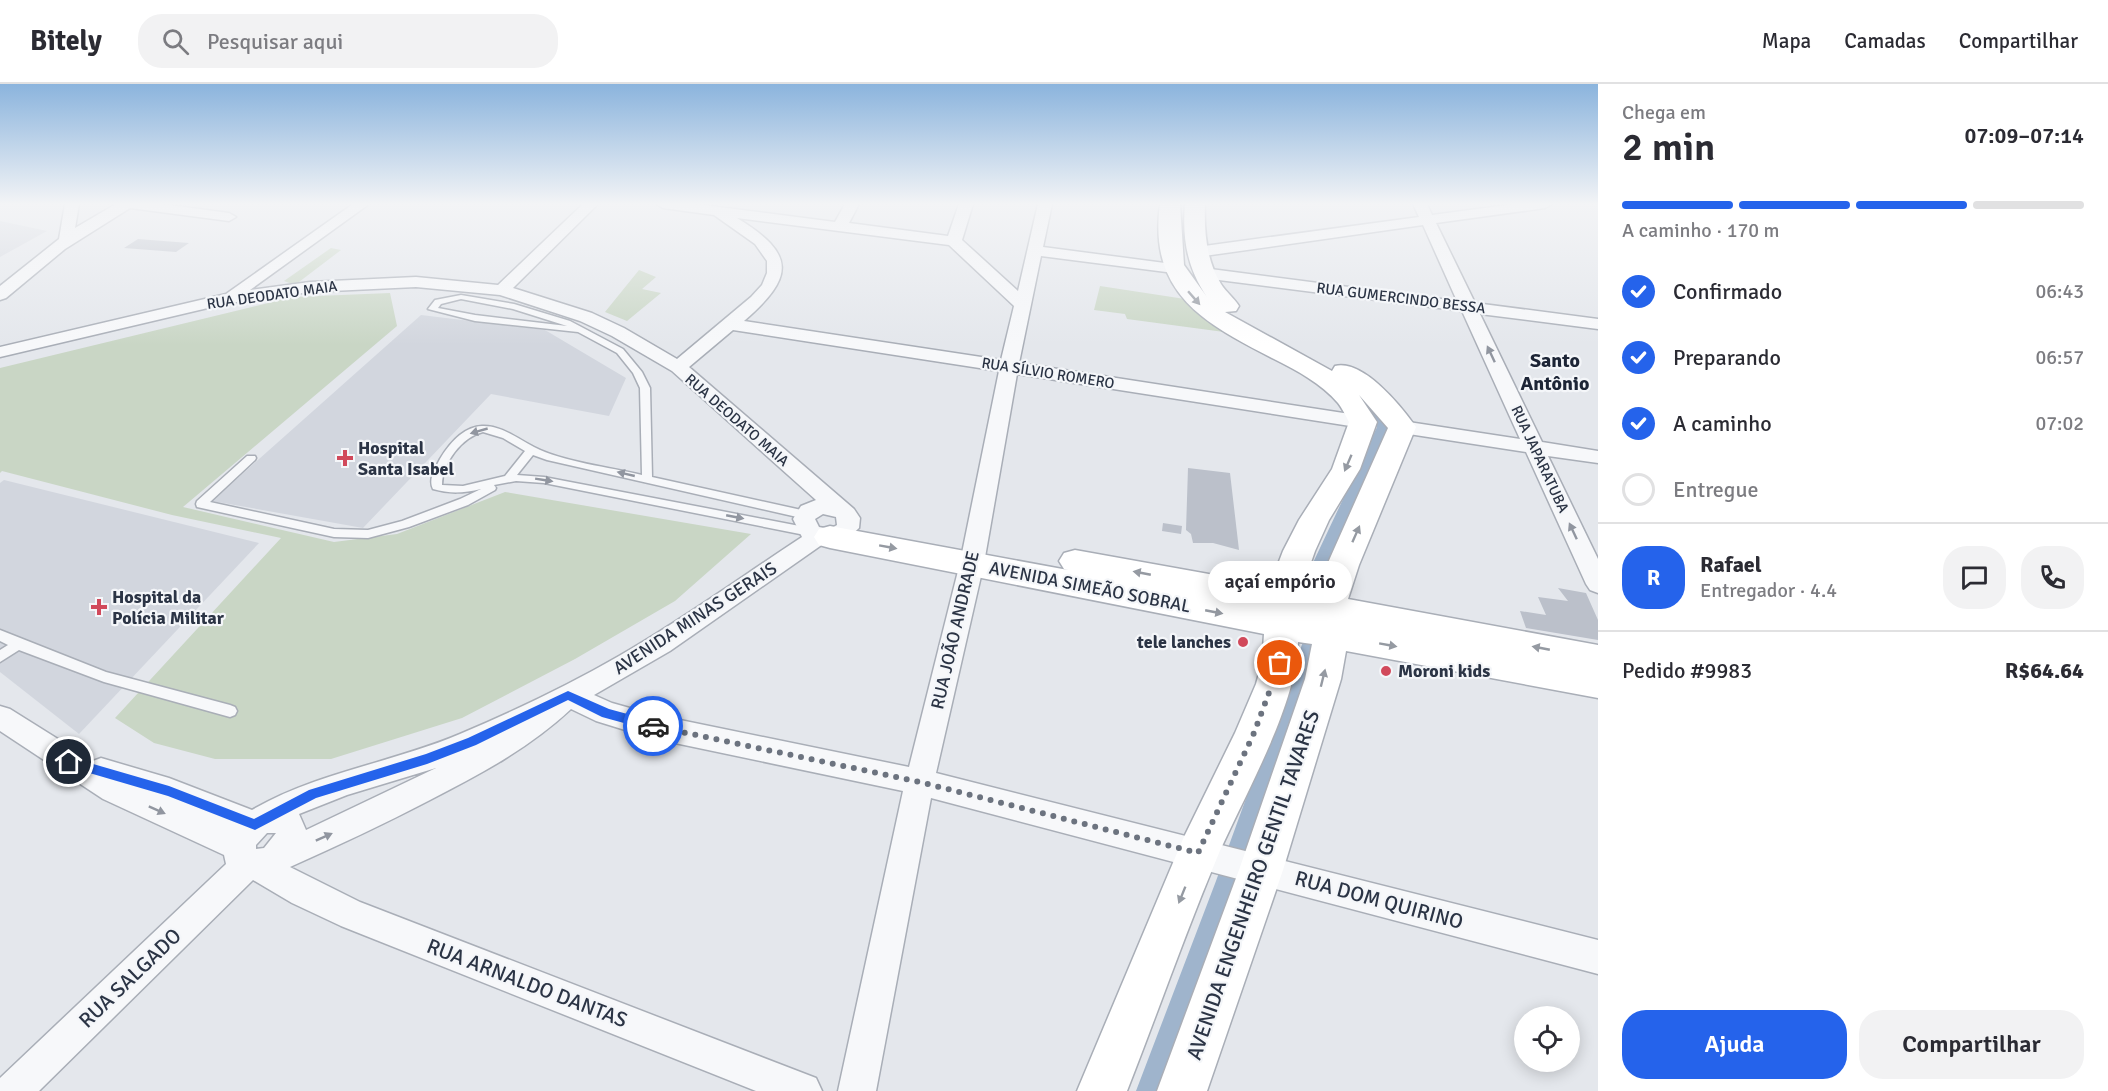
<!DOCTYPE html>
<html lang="pt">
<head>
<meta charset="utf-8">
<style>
  body { margin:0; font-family:Signika,sans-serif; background:#f2f2f3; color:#2b2b33; height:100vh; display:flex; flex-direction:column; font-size:22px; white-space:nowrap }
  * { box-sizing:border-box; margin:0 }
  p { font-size:20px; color:#7c7c81 }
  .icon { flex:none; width:33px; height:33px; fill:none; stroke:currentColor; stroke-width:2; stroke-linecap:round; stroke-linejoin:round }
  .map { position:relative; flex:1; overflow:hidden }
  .details { display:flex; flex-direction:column; background:#fff; width:510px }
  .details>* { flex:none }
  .buttons { position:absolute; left:1514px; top:922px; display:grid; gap:12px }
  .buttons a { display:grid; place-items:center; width:66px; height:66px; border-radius:50%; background:#fff; box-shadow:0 3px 15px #0003; font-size:30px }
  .pin { position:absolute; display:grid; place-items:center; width:51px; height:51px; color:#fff; margin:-26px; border:3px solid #fff; border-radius:50%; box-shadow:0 2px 6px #0007 }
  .courier { position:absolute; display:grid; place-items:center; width:60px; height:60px; margin:-30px; border:4px solid #2563eb; border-radius:50%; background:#fff; color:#222; box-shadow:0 2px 8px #0007 }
  .bubble { position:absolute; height:42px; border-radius:21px; background:#fff; box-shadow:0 3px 15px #0003; font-size:20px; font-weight:600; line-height:42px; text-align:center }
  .headline em { font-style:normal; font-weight:600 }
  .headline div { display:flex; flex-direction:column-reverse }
  .headline { display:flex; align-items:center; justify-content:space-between; height:102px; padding:0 24px }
  h1 { font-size:39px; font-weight:600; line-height:45px }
  .bar { display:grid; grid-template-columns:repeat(4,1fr); gap:9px 6px; align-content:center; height:72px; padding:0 24px }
  .bar i { height:8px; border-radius:4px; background:#e1e1e2 }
  .bar .active { background:#2563eb }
  .bar p { grid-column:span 4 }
  .line { display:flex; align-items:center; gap:15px; padding:0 24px; border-top:2px solid #e1e1e2 }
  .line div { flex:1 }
  .round { display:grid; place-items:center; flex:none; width:63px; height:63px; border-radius:24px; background:#f2f2f3 }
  ol { padding:0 24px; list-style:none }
  li { display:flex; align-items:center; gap:18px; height:66px }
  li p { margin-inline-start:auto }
  li .icon { padding:6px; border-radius:50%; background:#2563eb; color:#fff; stroke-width:4 }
  li:last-child { color:#7c7c81 }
  li i { width:33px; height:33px; border:3px solid #e1e1e2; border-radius:50% }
  .primary-button { display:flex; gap:12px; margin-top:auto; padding:12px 24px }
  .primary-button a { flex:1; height:69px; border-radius:24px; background:#2563eb; color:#fff; font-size:24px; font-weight:600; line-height:69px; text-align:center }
  .primary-button a+a { background:#f2f2f3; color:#2b2b33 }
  header { display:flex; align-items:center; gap:36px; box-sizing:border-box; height:84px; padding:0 30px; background:#fff; border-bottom:2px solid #e1e1e2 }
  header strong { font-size:28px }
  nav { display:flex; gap:33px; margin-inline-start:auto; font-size:21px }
  .search { width:420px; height:54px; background:#f2f2f3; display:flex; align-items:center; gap:15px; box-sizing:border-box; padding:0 21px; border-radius:24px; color:#7c7c81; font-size:22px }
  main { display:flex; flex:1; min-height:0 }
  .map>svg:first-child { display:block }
</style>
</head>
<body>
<header>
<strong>Bitely</strong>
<div class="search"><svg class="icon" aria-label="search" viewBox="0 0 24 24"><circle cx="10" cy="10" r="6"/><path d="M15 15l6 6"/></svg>Pesquisar aqui</div>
<nav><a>Mapa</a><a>Camadas</a><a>Compartilhar</a></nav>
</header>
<main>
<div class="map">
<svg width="1598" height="1007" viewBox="0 0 1598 1007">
  <rect width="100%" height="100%" fill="#e4e7ec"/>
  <g fill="#d2d6de">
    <path d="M 0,137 L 47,147 L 0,173 Z"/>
    <path d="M 421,231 L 545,246 L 626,294 L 609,332 L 491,310 L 363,444 L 212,417 Z"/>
    <path d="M 4,396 L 259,459 L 79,650 L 0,588 L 0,399 Z"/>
  </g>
  <g fill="#c9d6c5">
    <path d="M 331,164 L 341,166 L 295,201 L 284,197 Z"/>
    <path d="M 639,186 L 656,193 L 642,205 L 661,209 L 627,237 L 605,228 Z"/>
    <path d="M 1100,202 L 1185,215 L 1224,248 L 1127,235 L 1125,230 L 1094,226 Z"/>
    <path d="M 390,209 L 397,242 L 183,423 L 334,458 L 397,450 L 505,408 L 751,450 L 675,517 L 575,575 L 462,634 L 331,675 L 215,675 L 154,659 L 115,634 L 281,454 L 172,431 L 2,387 L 0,389 L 0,284 L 293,213 Z"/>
  </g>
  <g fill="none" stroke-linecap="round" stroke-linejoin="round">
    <g fill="#9fb4cc" fill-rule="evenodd">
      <path d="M 1369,310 L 1375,311 L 1395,343 L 1323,500 L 1320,505 L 1313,508 L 1306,505 L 1303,500 L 1377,343 L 1361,315 Z"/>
      <path d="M 1315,546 L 1323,549 L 1326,555 L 1244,797 L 1168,1007 L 1136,1007 L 1216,797 L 1304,555 L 1307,549 Z"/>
    </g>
  </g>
  <g fill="#bbc0ca">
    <path d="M 138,155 L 189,159 L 176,168 L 124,164 Z"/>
    <path d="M 1188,384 L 1230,389 L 1239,466 L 1213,459 L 1193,459 L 1191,450 L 1186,446 Z"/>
    <path d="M 1163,439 L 1182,442 L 1181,450 L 1162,447 Z"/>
    <path d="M 1558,504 L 1586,509 L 1598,536 L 1598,556 L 1526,544 L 1520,527 L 1546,531 L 1538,513 L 1568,517 Z"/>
  </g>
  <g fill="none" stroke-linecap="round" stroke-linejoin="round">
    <defs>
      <g id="lane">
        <path d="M 461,211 L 514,220 L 570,237 L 623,265 L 642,288 L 650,304 L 652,393 L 806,427 L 812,431 L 806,435 L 547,376 L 533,371 L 517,391 L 544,393 L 810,444 L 814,445 L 816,448 L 814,451 L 810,452 L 544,399 L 516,397 L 494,401 L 496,404 L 495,406 L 468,421 L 409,443 L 368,454 L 334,453 L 197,423 L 196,420 L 197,417 L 247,372 L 255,372 L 256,374 L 255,376 L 210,418 L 334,445 L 368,446 L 402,437 L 460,415 L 481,405 C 464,409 450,410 433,405 C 428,395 435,385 440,375 C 449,360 463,343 482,342 C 501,341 518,355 534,363 C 563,378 609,383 642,391 L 640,304 L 633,289 L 617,269 L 578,248 L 475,237 L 428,225 L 435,216 ZM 461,215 L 513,225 L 567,242 L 475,231 L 438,224 L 441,220 ZM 483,348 L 503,354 L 525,367 L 505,392 L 463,402 L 442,401 C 442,379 462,353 483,348 Z"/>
        <path d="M 0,546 L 106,588 L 230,621 L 235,623 L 237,627 L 235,631 L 230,633 L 104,598 L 19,566 L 0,578 L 0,566 L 8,561 L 0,557 Z"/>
      </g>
      <g id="street">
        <path d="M 65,120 L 79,120 L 75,144 L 116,120 L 162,120 L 229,129 L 236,133 L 229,137 L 130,124 L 65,165 L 6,214 L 0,216 L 0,202 L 59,155 Z"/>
        <path d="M 353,120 L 369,120 L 250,206 L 310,198 L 416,193 L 498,201 L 583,120 L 598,120 L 513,204 L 592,229 L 624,244 L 677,275 L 751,213 L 762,201 L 767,189 L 767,177 L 755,160 L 714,131 L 663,124 L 656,120 L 695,120 L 835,138 L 845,120 L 859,120 L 849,139 L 948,152 L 959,120 L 973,120 L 962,156 L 1018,207 L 1038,120 L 1052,120 L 1043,163 L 1180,181 L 1182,184 L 1180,187 L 1174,189 L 1041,172 L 1019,279 L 1363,332 L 1370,334 L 1373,338 L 1370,342 L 1363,344 L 1017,290 L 984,479 L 936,689 L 1598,856 L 1598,890 L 931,714 L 876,1007 L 838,1007 L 903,707 L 651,654 L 596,637 L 571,625 C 528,665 482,689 430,716 C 384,740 337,762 290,783 L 360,818 L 816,994 L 822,1007 L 756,1007 L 341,842 L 292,819 L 253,796 L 39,1007 L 0,1007 L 0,994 L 226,780 L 224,771 L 103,715 L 0,647 L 0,622 L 10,625 L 93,677 L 101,674 L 169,694 L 252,726 C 317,688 392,679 460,650 C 514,627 569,601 619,572 C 682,536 741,493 802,453 L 793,435 L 801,422 L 816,416 L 672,287 L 612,252 L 580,237 L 500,211 L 416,203 L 310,208 L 229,219 L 0,273 L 0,263 L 226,210 ZM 737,134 L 949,161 L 1014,222 L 1001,276 L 744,237 C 795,193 796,170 737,134 ZM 733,246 L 999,287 L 960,479 L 909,683 L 651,630 L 612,619 L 594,611 L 670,567 L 823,460 L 847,455 L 859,444 L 860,434 L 854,425 L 689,283 ZM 823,430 L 836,433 L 837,441 L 830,445 L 819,443 L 815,435 ZM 436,684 L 306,746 L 299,730 L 347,711 ZM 267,749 L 276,749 L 264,764 L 256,765 L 256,761 Z"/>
        <path d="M 1413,120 L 1427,120 L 1432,131 L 1515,120 L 1552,120 L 1545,124 L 1436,139 L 1475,219 L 1598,235 L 1598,245 L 1480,230 L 1542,358 L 1598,367 L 1598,379 L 1548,372 L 1598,475 L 1598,509 L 1590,506 L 1586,500 L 1526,368 L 1402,349 L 1395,347 L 1392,343 L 1395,339 L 1402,337 L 1520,355 L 1462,227 L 1203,194 L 1195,189 L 1203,184 L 1457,217 L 1423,141 L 1197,173 L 1189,168 L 1197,163 L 1419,133 Z"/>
      </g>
      <path id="secondary" d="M 1160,120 L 1180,120 L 1184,181 L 1207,213 C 1187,184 1182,154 1185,120 L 1205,120 C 1204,147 1206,176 1221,200 C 1226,208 1234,214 1239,222 L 1236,227 L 1225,228 L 1332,287 L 1335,282 C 1363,275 1401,322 1416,343 L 1359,481 L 1348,515 L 1598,561 L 1598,614 L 1346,567 L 1341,595 L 1283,786 L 1207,1007 L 1157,1007 L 1239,786 L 1305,595 L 1312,560 L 1298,558 C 1297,621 1245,710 1219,769 C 1186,847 1158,928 1127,1007 L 1077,1007 L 1183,755 L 1235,649 L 1256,600 L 1262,579 L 1264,550 L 830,464 L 819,461 L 814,453 L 819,445 L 830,442 L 1068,486 L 1064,485 L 1059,477 L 1064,469 L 1075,466 L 1270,501 L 1283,467 L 1299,436 L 1332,385 L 1349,338 C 1346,332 1342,324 1338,319 C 1321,299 1296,286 1274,275 C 1204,239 1148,210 1160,120 ZM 1359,311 L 1388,344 L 1327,481 L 1317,510 L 1301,507 L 1315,467 L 1329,436 L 1360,385 L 1377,338 Z"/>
    </defs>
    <use href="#lane" stroke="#a9aeb7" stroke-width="3"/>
    <use href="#street" stroke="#a9aeb7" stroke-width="3"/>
    <use href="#secondary" stroke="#a9aeb7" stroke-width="3"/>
    <use href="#lane" fill="#f7f8fa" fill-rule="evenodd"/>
    <use href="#street" fill="#f7f8fa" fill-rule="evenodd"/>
    <use href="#secondary" fill="#fff" fill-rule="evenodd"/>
  </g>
  <defs><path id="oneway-solid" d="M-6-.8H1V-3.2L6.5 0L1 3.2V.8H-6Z" transform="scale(1.5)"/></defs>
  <g fill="#959aa2">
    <use href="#oneway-solid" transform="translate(1194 214) rotate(49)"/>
    <use href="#oneway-solid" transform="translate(1348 379) rotate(113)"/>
    <use href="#oneway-solid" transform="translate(1356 450) rotate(-66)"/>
    <use href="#oneway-solid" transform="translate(888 463) rotate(10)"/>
    <use href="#oneway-solid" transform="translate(1142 489) rotate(-169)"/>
    <use href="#oneway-solid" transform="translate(1214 528) rotate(11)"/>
    <use href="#oneway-solid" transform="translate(1388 561) rotate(10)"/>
    <use href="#oneway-solid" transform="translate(1541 564) rotate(-169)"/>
    <use href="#oneway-solid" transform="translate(1323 594) rotate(-76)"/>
    <use href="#oneway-solid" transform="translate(1182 811) rotate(112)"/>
  </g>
  <g fill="#9196a0">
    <use href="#oneway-solid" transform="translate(1491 270) rotate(-115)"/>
    <use href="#oneway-solid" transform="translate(479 347) rotate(164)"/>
    <use href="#oneway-solid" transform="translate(626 390) rotate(-167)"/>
    <use href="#oneway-solid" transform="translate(544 396) rotate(9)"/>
    <use href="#oneway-solid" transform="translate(735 433) rotate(11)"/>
    <use href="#oneway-solid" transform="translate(1573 447) rotate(-115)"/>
    <use href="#oneway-solid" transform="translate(157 726) rotate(24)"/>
    <use href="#oneway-solid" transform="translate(324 753) rotate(-24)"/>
  </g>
  <linearGradient id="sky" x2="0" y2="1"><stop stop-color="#8bb4dd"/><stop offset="0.46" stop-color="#f3f4f6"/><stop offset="1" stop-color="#f3f4f6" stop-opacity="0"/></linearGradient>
  <rect width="1598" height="261" fill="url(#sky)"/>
  <path fill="#2563eb" d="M 568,607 L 609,625 L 653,637 L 658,642 L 653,647 L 602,633 L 568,616 L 476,661 L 427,680 L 316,714 L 255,746 L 168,712 L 69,683 L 64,678 L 69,673 L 169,702 L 254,735 L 309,706 L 426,670 L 468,654 Z"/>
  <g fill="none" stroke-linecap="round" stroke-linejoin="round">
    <path stroke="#6c737f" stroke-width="6" stroke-dasharray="0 10.8" d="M 653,642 L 920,698 L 1198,769 L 1254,649 L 1280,579"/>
  </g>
  <g fill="#d1495b" stroke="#f4f6f9" stroke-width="2">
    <path d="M342 365h6v6h6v6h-6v6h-6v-6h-6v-6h6z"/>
    <path d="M96 514h6v6h6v6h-6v6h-6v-6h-6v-6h6z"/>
    <circle cx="1243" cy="558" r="6"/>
    <circle cx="1386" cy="587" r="6"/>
  </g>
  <g text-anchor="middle" stroke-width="4.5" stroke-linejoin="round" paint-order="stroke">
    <g font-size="15" fill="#2b3445" stroke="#f4f6f9">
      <text transform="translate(272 211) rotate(-8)" y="5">RUA DEODATO MAIA</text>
      <text transform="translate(1401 214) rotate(7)" y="5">RUA GUMERCINDO BESSA</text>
      <text transform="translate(1048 289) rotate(9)" y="5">RUA SÍLVIO ROMERO</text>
      <text transform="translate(737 336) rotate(41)" y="5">RUA DEODATO MAIA</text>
      <text transform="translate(1540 375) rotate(65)" y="5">RUA JAPARATUBA</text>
    </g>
    <g font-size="18" font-weight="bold" fill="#2b3445" stroke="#f4f6f9" text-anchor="start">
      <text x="358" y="370">Hospital<tspan x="358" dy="21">Santa Isabel</tspan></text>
      <text x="112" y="519">Hospital da<tspan x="112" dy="21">Polícia Militar</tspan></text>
      <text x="1231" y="564" text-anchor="end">tele lanches</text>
      <text x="1398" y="593">Moroni kids</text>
    </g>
    <g font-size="18" fill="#2b3445" stroke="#f4f6f9">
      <text transform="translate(1090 503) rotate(11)" y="6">AVENIDA SIMEÃO SOBRAL</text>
      <text transform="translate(695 534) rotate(-33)" y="6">AVENIDA MINAS GERAIS</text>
      <text transform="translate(955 546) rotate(-77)" y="6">RUA JOÃO ANDRADE</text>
    </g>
    <g font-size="20" font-weight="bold" fill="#1d2536" stroke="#f4f6f9">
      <text x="1555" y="283">Santo<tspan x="1555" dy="23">Antônio</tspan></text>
    </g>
    <g font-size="21" fill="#2b3445" stroke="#f4f6f9">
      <text transform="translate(1253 801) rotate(-71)" y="7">AVENIDA ENGENHEIRO GENTIL TAVARES</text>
      <text transform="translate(1379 816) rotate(15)" y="7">RUA DOM QUIRINO</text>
      <text transform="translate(130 894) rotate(-44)" y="7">RUA SALGADO</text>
      <text transform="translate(527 899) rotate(21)" y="7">RUA ARNALDO DANTAS</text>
    </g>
  </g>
</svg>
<div class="buttons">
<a><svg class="icon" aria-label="locate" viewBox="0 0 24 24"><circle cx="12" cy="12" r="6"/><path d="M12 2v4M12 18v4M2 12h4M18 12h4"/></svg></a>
</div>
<div class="pin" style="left:1280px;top:579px;background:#ea580c"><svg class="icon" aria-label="bag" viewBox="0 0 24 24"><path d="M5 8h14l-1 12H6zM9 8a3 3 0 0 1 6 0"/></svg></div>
<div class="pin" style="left:69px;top:678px;background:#1f2937"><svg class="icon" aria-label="home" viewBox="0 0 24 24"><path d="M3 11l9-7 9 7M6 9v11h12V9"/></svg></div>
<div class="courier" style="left:653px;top:642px"><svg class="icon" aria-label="car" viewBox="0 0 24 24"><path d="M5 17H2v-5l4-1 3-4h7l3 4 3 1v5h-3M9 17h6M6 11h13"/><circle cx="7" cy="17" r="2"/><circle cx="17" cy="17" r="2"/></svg></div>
<div class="bubble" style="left:1208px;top:477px;width:144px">açaí empório</div>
</div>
<section class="details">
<div class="headline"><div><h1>2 min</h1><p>Chega em</p></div><em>07:09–07:14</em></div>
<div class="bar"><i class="active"></i><i class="active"></i><i class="active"></i><i></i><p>A caminho · 170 m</p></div>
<ol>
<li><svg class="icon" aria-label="check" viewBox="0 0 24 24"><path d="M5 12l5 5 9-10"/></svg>Confirmado<p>06:43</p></li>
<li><svg class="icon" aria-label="check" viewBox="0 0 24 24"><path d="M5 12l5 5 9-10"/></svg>Preparando<p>06:57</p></li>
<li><svg class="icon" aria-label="check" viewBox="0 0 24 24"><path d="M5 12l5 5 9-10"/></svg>A caminho<p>07:02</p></li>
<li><i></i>Entregue</li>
</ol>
<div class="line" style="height:108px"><b class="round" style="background:#2563eb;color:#fff">R</b><div><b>Rafael</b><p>Entregador · 4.4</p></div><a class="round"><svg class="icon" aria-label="chat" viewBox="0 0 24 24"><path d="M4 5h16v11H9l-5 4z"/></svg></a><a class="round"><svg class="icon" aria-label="phone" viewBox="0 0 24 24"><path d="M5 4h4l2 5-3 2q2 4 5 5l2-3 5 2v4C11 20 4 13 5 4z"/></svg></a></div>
<div class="line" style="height:78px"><div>Pedido #9983</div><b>R$64.64</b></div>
<div class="primary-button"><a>Ajuda</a><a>Compartilhar</a></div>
</section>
</main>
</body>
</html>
